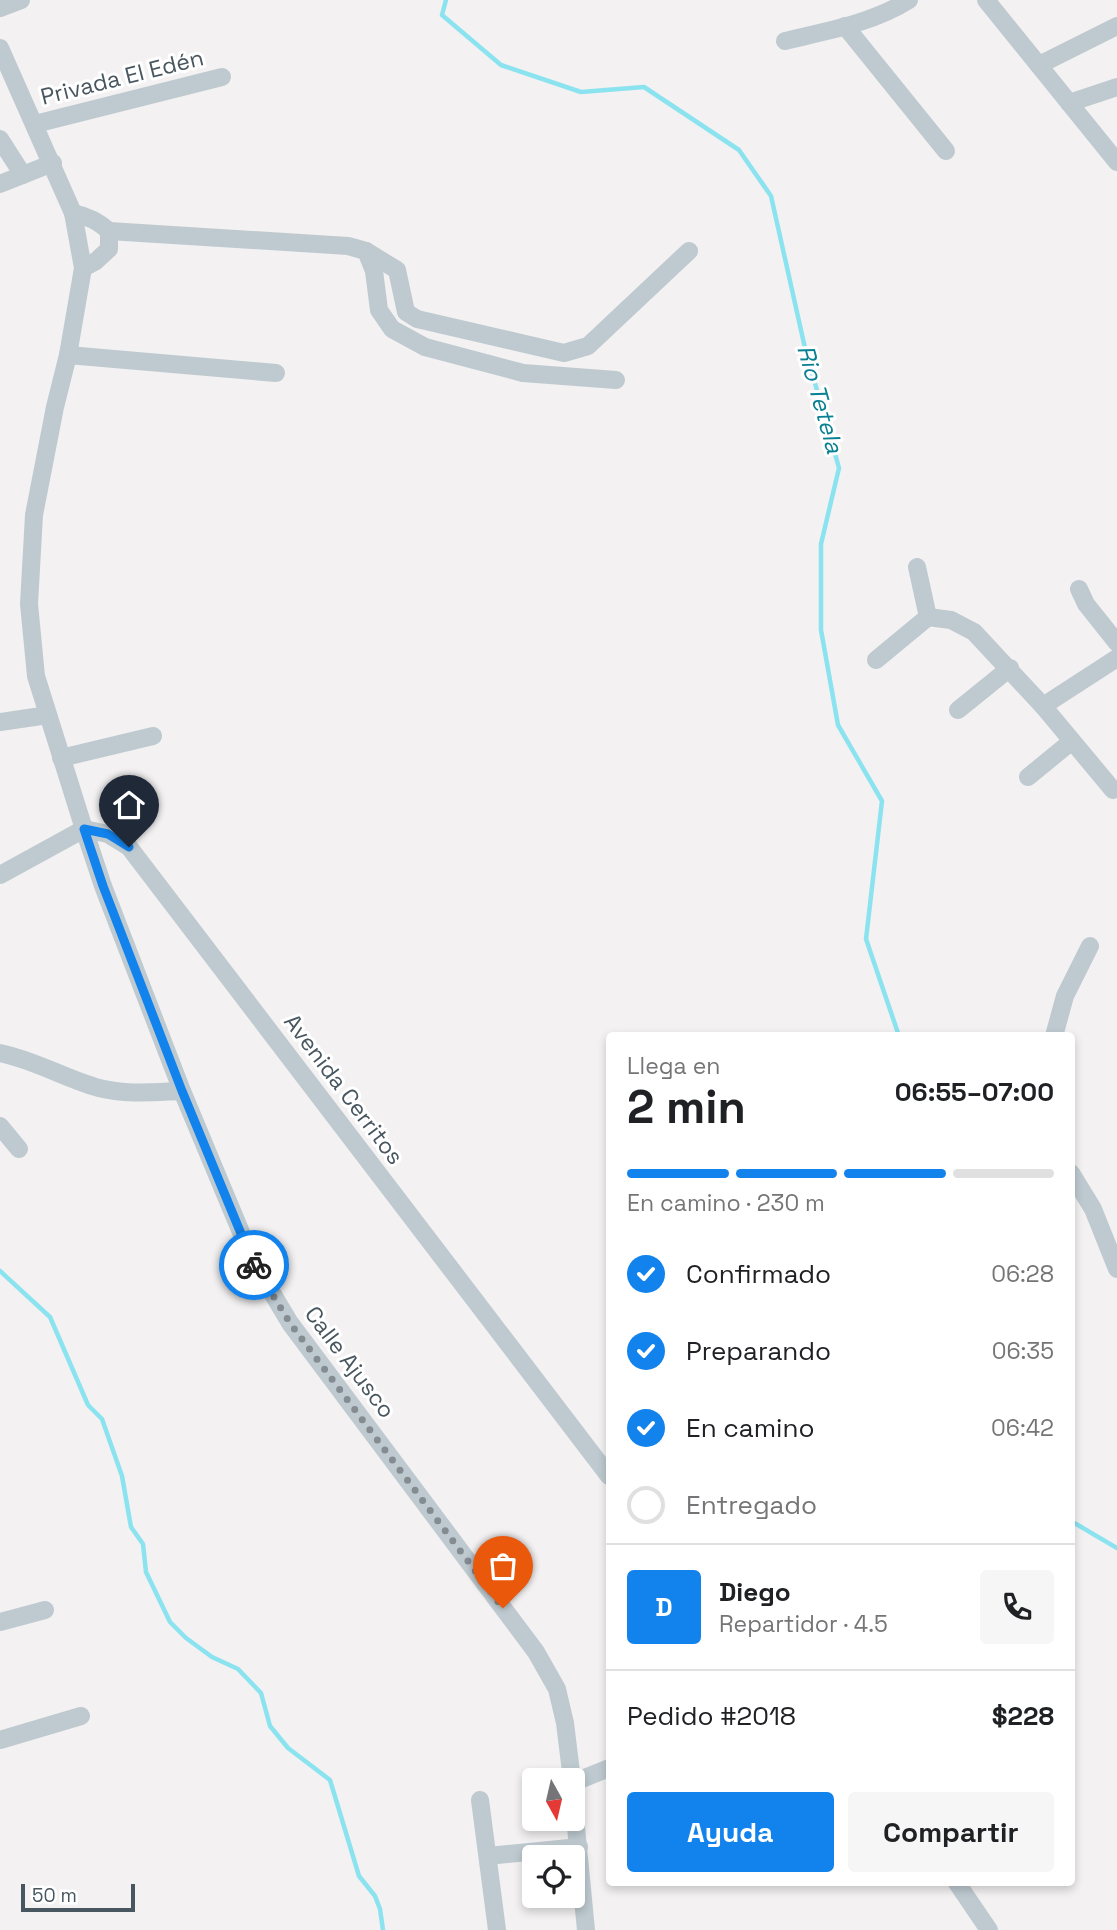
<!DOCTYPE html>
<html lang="es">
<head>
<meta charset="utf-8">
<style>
  body { margin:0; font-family:"Space Grotesk",sans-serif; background:#f6f6f6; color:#202124; height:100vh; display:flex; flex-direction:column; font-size:26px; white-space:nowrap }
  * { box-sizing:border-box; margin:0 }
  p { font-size:23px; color:#757577 }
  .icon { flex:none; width:38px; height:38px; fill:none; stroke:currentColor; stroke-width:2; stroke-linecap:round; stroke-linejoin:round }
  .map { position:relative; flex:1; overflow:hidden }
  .drawer { position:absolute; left:606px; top:1032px; width:469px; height:854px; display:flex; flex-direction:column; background:#fff; border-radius:7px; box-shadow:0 4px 10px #0003 }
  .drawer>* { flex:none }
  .needle { width:46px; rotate:172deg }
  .tools { position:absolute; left:522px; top:1768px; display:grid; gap:14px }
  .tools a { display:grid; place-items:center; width:63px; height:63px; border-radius:7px; background:#fff; box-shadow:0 4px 10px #0003; font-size:35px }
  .scale { position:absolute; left:21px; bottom:18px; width:114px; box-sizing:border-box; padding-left:7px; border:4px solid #48565f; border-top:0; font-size:19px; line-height:24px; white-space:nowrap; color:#48565f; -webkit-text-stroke:5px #fff; paint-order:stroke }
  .pin { position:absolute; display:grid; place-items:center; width:60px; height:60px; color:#fff; margin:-72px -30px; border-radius:50% 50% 50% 0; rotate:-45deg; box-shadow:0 0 7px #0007 }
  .pin .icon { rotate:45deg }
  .courier { position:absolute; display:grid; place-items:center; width:70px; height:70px; margin:-35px; border:5px solid #1282ec; border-radius:50%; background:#fff; color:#222; box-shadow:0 2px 9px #0007 }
  .overview em { font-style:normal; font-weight:700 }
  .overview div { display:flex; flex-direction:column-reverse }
  .overview { display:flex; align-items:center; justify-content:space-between; height:119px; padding:0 21px }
  h1 { font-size:46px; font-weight:700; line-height:52px }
  .bar { display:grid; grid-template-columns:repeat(4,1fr); gap:10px 7px; align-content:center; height:84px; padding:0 21px }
  .bar i { height:9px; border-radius:5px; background:#e0e0e0 }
  .bar .selected { background:#1282ec }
  .bar p { grid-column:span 4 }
  .line { display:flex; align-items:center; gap:18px; padding:0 21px; border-top:2px solid #e0e0e0 }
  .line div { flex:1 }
  .round { display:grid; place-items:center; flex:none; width:74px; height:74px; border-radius:7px; background:#f6f6f6 }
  ol { padding:0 21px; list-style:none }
  li { display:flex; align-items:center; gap:21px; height:77px }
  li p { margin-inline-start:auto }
  li .icon { padding:7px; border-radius:50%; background:#1282ec; color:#fff; stroke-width:4 }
  li:last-child { color:#757577 }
  li i { width:38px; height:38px; border:4px solid #e0e0e0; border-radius:50% }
  .action { display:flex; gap:14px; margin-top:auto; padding:14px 21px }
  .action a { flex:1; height:80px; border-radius:7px; background:#1282ec; color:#fff; font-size:28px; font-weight:700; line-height:80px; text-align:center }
  .action a+a { background:#f6f6f6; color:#202124 }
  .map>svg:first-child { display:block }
</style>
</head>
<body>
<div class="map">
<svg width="1117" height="1930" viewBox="0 0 1117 1930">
  <rect width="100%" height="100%" fill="#f3f1f1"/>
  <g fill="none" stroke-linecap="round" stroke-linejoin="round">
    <g stroke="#8be3f0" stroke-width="4.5">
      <path d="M 446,0 L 442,15 L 501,65 L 581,92 L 644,87 L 739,150 L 771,196 L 805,348 L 839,468 L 821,544 L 821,630 L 838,725 L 882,801 L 866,939 L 899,1036"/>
      <path d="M 0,1271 L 50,1317 L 88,1405 L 102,1419 L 122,1476 L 131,1527 L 143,1544 L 146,1572 L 170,1622 L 186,1638 L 212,1657 L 238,1669 L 261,1693 L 270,1726 L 288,1748 L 330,1780 L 359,1876 L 375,1896 L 380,1909 L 383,1930"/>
      <path d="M 1071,1521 L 1117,1548"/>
    </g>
    <g stroke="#becad0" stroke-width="18">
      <path d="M 986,0 L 1117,162"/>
      <path d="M 0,8 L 21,0"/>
      <path d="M 845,26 L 946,151"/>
      <path d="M 785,41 C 826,31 873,23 909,0"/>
      <path d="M 0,48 L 73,213 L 83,268 L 68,355 L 55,407 L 34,515 L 29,604 L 36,676 L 84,829 L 103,886 L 182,1091 L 253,1261 L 290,1323 L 536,1652 L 557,1689 L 565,1723 L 572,1780"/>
      <path d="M 1039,65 L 1117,26"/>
      <path d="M 1069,103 L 1117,87"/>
      <path d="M 35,124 L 222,77"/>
      <path d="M 0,139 L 23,175"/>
      <path d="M 0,184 L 53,163"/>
      <path d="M 73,213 C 88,216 98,221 109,231 L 109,249 L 96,261 L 83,268"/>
      <path d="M 109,231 L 348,246 L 366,251 L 374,271 L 379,310 L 392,329 L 425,347 L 523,373 L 616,380"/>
      <path d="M 366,251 L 397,270 L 406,312 L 417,319 L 564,353 L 588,346 L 689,251"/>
      <path d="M 68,355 L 276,373"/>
      <path d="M 917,567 L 928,617"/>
      <path d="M 1079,589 L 1086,604 L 1117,643"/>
      <path d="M 928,617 L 951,620 L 974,632 L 1043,706 L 1113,790"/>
      <path d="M 876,660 L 928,617"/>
      <path d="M 1043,706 L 1117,658"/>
      <path d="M 958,710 L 1010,668"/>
      <path d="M 0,722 L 48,715"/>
      <path d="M 61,758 L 153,736"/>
      <path d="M 1028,777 L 1072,741"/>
      <path d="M 0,875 L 84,829 L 108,834 L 129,847 L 609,1476"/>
      <path d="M 1054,1036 L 1065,996 L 1090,946"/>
      <path d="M 0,1053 C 35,1060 66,1079 99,1088 C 126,1095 155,1092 182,1091"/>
      <path d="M 0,1126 L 19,1149"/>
      <path d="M 1071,1173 L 1093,1209 L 1117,1269"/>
      <path d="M 0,1622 L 45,1610"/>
      <path d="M 0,1740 L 81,1716"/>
      <path d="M 572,1783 L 609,1768"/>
      <path d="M 572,1786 L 586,1930"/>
      <path d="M 480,1800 L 497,1930"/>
      <path d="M 488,1856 L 579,1847"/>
      <path d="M 957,1883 L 989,1930"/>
    </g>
  </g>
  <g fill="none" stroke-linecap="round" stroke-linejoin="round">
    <path stroke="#848c92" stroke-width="7" stroke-dasharray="0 12.6" d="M 254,1265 L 290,1323 L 503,1608"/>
    <path stroke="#1282ec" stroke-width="9" d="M 129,847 L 108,834 L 84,829 L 103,886 L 182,1091 L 254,1265"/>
  </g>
  <g text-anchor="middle" stroke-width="6" stroke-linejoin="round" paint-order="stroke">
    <g font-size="23" fill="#48565f" stroke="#fff">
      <text transform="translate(122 77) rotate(-14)" y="8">Privada El Edén</text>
      <text transform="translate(344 1089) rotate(53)" y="8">Avenida Cerritos</text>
      <text transform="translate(350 1362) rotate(53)" y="8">Calle Ajusco</text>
    </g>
    <g font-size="24" font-style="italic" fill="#098193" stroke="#fff">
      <text transform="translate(820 399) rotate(74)" y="8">Rio Tetela</text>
    </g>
  </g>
</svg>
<div class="tools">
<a><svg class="needle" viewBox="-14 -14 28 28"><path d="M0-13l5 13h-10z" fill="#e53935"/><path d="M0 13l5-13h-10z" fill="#757577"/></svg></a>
<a><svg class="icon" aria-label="locate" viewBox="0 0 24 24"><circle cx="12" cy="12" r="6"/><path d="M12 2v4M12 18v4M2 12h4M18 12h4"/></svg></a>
</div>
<div class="scale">50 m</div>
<div class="pin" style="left:503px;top:1608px;background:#ea580c"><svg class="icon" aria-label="bag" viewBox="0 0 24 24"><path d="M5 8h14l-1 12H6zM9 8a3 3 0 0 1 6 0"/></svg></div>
<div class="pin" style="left:129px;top:847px;background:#1f2937"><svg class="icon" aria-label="home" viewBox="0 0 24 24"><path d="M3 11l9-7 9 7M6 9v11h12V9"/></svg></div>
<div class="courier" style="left:254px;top:1265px"><svg class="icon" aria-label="bike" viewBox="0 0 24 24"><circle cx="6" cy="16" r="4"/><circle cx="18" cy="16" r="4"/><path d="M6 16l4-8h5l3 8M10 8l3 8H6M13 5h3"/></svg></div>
<section class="drawer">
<div class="overview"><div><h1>2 min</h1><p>Llega en</p></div><em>06:55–07:00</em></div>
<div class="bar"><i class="selected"></i><i class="selected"></i><i class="selected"></i><i></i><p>En camino · 230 m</p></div>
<ol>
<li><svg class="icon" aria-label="check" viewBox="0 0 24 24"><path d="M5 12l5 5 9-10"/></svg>Confirmado<p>06:28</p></li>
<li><svg class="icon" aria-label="check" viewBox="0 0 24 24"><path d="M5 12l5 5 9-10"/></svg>Preparando<p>06:35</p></li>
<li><svg class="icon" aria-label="check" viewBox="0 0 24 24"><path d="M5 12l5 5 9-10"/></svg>En camino<p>06:42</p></li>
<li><i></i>Entregado</li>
</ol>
<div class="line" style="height:126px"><b class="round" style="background:#1282ec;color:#fff">D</b><div><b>Diego</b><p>Repartidor · 4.5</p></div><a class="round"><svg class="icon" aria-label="phone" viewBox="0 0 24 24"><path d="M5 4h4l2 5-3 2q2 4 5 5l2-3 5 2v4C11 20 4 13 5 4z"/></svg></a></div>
<div class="line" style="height:91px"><div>Pedido #2018</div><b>$228</b></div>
<div class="action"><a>Ayuda</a><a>Compartir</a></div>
</section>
</div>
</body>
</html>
